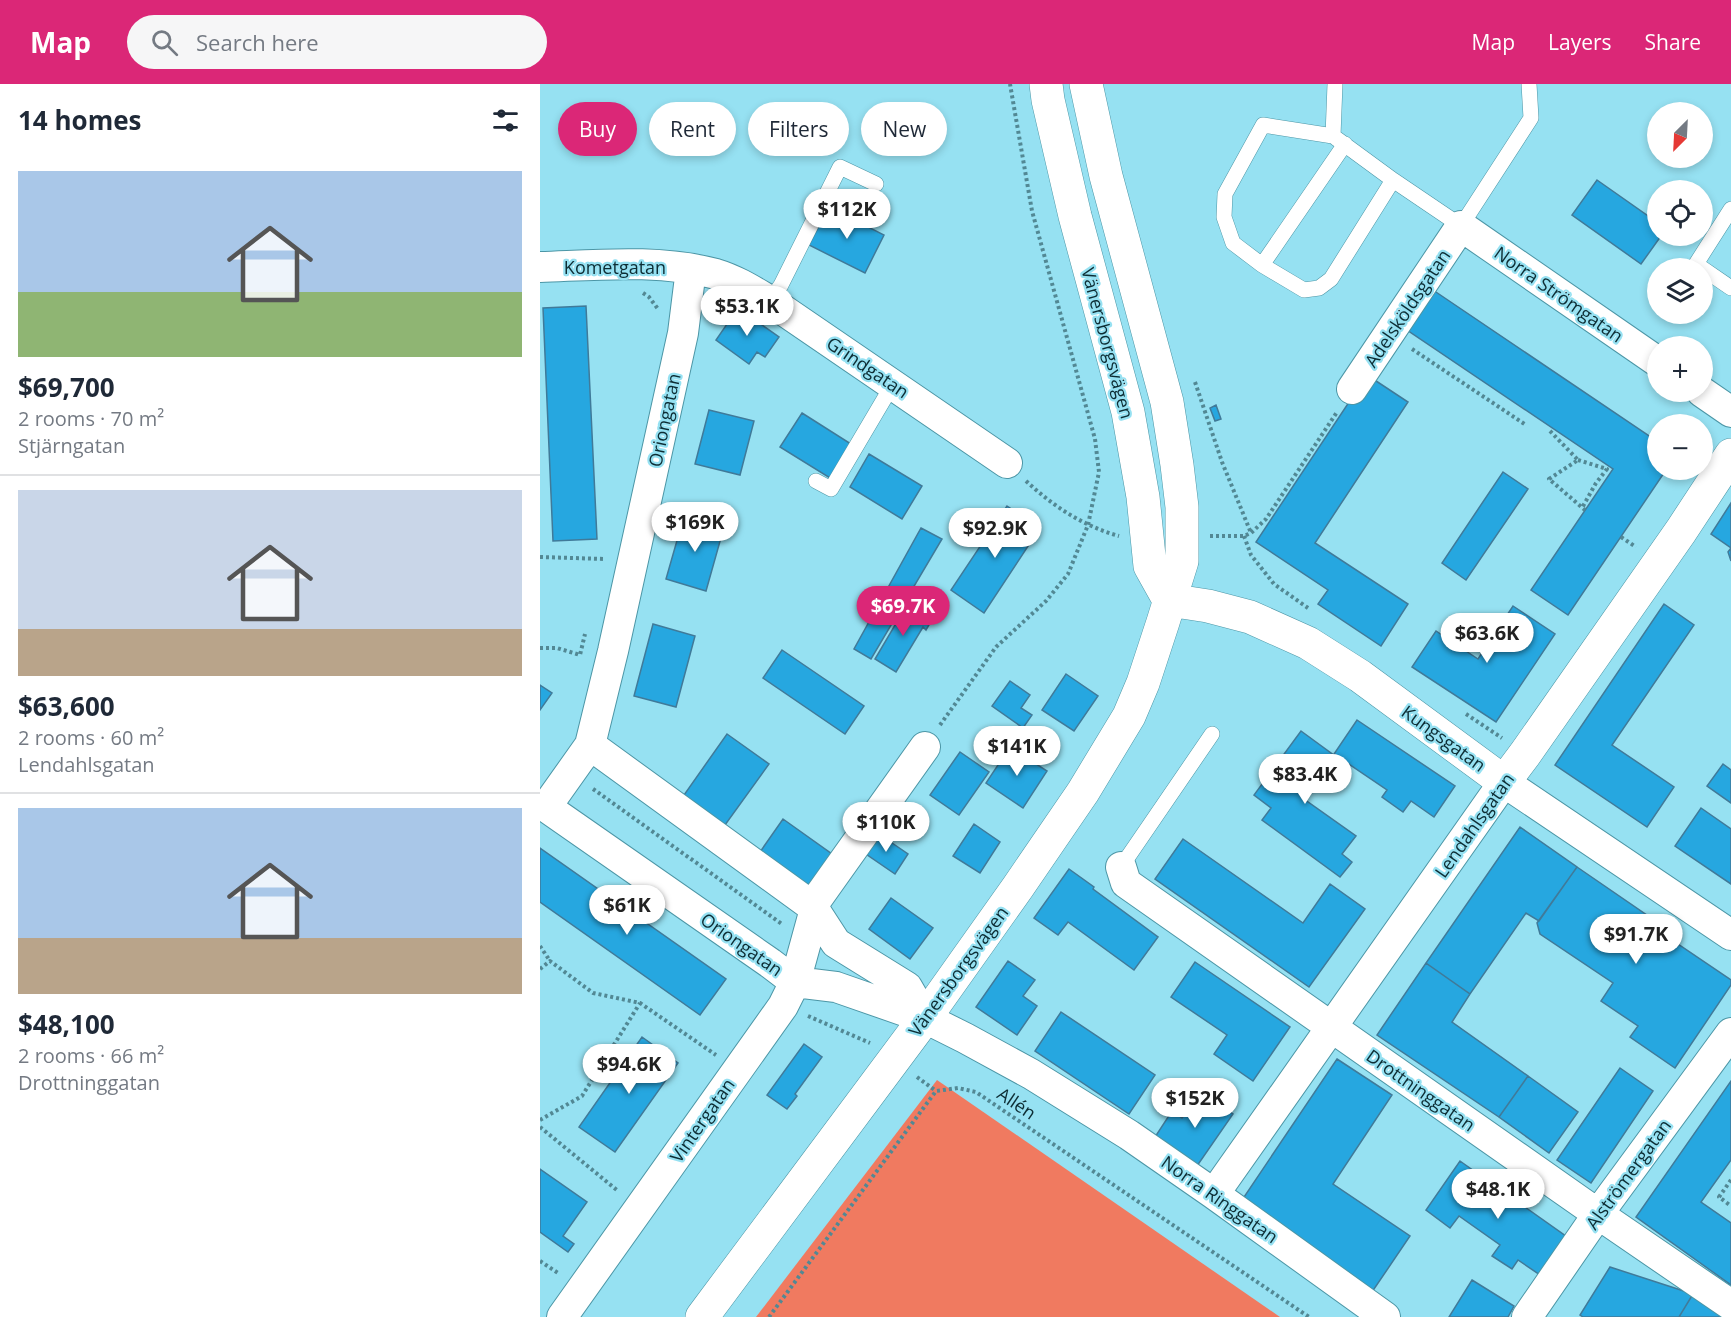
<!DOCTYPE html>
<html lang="en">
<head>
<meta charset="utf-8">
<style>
  :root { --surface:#fff; --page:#f6f6f7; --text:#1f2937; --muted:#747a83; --line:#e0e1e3; --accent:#db2777 }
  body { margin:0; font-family:"Open Sans",sans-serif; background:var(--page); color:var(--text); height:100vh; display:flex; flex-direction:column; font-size:22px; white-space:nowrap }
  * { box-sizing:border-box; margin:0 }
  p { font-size:20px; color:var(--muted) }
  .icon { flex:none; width:33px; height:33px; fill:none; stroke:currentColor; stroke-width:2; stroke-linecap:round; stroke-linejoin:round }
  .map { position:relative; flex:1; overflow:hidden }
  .panel { display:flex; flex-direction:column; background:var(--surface); width:540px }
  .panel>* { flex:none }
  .guide { position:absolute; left:18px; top:18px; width:570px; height:54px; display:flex; gap:12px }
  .needle { width:39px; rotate:204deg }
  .buttons { position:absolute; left:1107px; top:18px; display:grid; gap:12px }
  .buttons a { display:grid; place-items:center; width:66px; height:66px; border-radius:50%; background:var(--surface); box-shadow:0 3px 9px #0003; font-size:30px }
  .price { position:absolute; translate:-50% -51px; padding:0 14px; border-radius:21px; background:#fff; color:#222; font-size:20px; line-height:39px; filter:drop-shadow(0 2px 3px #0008) }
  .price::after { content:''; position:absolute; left:50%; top:36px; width:18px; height:14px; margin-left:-9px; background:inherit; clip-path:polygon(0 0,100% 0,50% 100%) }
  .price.selected { background:var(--accent); color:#fff }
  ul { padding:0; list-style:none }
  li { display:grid; align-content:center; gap:12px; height:318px; padding:0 18px }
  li+li { border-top:2px solid var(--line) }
  li span { display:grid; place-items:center; height:186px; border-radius:0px; color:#555 }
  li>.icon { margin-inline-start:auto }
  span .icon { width:108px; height:108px; fill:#fffc; stroke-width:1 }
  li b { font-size:26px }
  h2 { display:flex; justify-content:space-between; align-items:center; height:72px; padding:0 18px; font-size:26px }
  .pill { padding:0 21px; border-radius:27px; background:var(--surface); box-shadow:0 3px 9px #0003; font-size:21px; line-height:54px }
  .pill.selected { background:var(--accent); color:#fff }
  header { display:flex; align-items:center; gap:36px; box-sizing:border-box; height:84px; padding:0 30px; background:var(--accent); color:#fff }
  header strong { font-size:28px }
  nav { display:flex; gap:33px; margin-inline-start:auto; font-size:21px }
  .search { width:420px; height:54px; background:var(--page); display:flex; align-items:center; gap:15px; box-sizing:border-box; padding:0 21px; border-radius:33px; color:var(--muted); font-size:22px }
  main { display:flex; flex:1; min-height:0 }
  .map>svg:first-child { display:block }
  .green { fill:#f07a60 }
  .building { fill:#26a7e0; stroke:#407a99; stroke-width:1.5 }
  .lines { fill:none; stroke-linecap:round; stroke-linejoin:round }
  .lane-casing { stroke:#4c96a6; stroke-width:16 }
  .street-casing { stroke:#4c96a6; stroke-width:32 }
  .secondary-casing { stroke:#4c96a6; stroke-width:34 }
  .path { stroke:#528894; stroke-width:4; stroke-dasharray:3 3; stroke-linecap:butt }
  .lane { stroke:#fff; stroke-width:15 }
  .street { stroke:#fff; stroke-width:30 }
  .secondary { stroke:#fff; stroke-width:33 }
  .labels { text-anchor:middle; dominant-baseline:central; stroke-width:4.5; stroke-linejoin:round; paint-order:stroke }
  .street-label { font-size:18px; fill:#0d2d34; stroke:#96e1f2 }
</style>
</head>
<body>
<header>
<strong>Map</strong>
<div class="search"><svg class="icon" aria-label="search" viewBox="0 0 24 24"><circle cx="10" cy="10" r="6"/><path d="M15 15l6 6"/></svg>Search here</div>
<nav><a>Map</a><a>Layers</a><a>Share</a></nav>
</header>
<main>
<section class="panel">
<h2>14 homes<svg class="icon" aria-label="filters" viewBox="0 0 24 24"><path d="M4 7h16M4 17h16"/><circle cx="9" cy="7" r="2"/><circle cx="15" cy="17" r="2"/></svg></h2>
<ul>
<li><span style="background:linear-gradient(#a9c7e8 65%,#8fb573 0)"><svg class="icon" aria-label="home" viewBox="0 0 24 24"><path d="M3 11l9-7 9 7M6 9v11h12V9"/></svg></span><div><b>$69,700</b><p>2 rooms · 70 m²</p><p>Stjärngatan</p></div></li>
<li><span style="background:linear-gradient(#c9d6e8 75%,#b9a48a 0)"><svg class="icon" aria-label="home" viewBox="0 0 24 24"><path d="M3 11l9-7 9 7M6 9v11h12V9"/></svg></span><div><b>$63,600</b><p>2 rooms · 60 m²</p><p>Lendahlsgatan</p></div></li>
<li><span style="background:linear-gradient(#a9c7e8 70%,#b9a48a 0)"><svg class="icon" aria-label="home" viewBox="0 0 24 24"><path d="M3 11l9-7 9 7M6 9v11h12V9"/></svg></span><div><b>$48,100</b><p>2 rooms · 66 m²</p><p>Drottninggatan</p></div></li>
</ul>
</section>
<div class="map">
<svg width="1191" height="1233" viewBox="0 0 1191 1233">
  <rect width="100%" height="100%" fill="#96e1f2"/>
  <path class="green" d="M397 996 740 1233H216Z"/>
  <path class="building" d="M1057 96 1118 139V152H1121L1101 180 1032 131Z
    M289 123 344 151 325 189 269 161Z
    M890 204 1118 358V386H1126L1028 531 991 506 1073 385 864 244Z
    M46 222 57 455 13 457 3 224Z
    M198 224 239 253 225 273 217 268 209 280 176 256Z
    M827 291 868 318 775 459 868 520 841 562 778 520 788 506 716 458Z
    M676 321 681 335 675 337 670 324Z
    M169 326 214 337 200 391 155 380Z
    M262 329 311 360 290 394 240 363Z
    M329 370 382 402 362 435 310 403Z
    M963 388 988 405 926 496 902 479Z
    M1191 419V477L1188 468 1191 464 1171 450Z
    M467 422 500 444 444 529 411 506Z
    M144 432 184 443 166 507 126 495Z
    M381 444 402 455 331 575 314 565Z
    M368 519 393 534 386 546 383 543 356 588 335 575Z
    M1124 520 1154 541 1072 661 1134 703 1107 743 1015 681Z
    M973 522 1015 550 956 638 872 583 896 547 938 575Z
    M113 540 155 552 136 623 94 612Z
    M242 566 324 622 305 650 223 594Z
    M526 590 558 612 534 647 502 626Z
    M470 597 490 611 481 624 492 631 483 644 452 622Z
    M0 601 12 609 0 626Z
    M817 636 915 702 894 733 871 717 863 728 842 713 847 706 794 670Z
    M761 647 795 672 764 715 816 752 802 770 812 778 800 793 722 736 731 724 714 711Z
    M187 650 229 680 185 741 144 711Z
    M470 663 507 687 483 724 446 699Z
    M420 668 449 688 419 731 390 711Z
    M1183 680 1191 686V719L1167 702Z
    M1161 724 1191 745V800L1135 762Z
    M243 735 292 770 269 803 220 768Z
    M434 740 460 758 440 789 413 772Z
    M980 743 1037 783 999 837 986 829 930 910 886 879Z
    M336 748 368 770 355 790 323 768Z
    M643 755 763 839 790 800 825 825 769 903 615 795Z
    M0 764 186 895 160 931 0 818Z
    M1037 783 1114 836 1110 841 1191 896V901L1135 984 1090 953 1098 942 1061 917 1073 899 1000 850 997 839Z
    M529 785 554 803 553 805 618 853 594 886 528 838 518 851 494 834Z
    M351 814 393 844 370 875 329 845Z
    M468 877 495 896 483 912 497 922 477 951 436 923Z
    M655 878 750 943 713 997 674 970 687 951 631 913Z
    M886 879 930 910 912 938 988 992 959 1033 837 951Z
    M521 928 615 991 589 1030 495 967Z
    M102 953 138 979 75 1068 39 1043Z
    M264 960 282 973 255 1010 257 1012 247 1025 227 1011Z
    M797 975 852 1011 793 1100 870 1152 832 1208 700 1119Z
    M1080 984 1113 1007 1051 1099 1017 1076Z
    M988 992 1038 1028 1009 1069 959 1033Z
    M1191 997V1076L1161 1118 1191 1139V1201L1096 1133Z
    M661 1008 693 1030 657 1082 615 1053 632 1027 642 1034Z
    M920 1077 1030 1155 1003 1193 978 1176 972 1185 952 1172 960 1161 919 1132 910 1144 886 1126Z
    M0 1085 47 1118 23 1152 34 1160 28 1168 0 1148Z
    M1070 1183 1153 1210 1139 1233H1043L1040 1231Z
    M932 1196 974 1222 968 1233H909Z
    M1153 1210 1186 1233H1139Z"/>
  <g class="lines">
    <g class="lane-casing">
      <path id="lane" d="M793 52 795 0
        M853 96 791 195 779 204 764 206 722 181 693 159 684 133 685 110 723 41 793 52 853 96 921 142 991 34 989 0
        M1191 125 1156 180 1191 204
        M722 181 805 60
        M230 217 241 201 300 83 336 100
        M276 397 291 405 353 300
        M581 783 672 650"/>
    </g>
    <g class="street-casing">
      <path id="street" d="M0 183C58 181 119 175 176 190 196 196 213 207 230 217L467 379
        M151 185 143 249 73 567 50 661 6 723 230 879 255 898 296 903 385 934 425 954 491 990 589 1051 674 1110 845 1233
        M812 305 921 142 1118 278
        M1162 308 1191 328
        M50 661 272 822 296 859 367 903 385 934
        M581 783 586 799 1058 1130 1191 1221
        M272 822 385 663
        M674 1110 964 698 1191 851
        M22 1233 243 922 255 898 275 825
        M987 1233 1058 1130 1191 949"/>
    </g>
    <g class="secondary-casing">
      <path id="secondary" d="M506 0 508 16 535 132 588 328 603 413 610 482 629 516
        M629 516 668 522 710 533 768 559 820 592 964 698 985 670 1141 447 1191 371
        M162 1233 385 934 478 803 543 708 589 632 603 599 623 538 642 477V423L637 381 627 318 566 92 546 0"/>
    </g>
    <path class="path" d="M103 209 109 213 118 225
      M872 265 986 341
      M655 298 682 378 711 449
      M1010 347 1038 376 1009 395 1045 426
      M1038 376 1067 385 1056 399 1042 424
      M486 397C513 422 543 442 579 452
      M670 452H704L711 449 726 435 797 328
      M704 452 711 471 734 500 768 524
      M1081 453 1096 463
      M0 473 65 475
      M0 564H17L40 571 45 550
      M926 630 962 654
      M400 641 456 563 506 517 528 490 548 441 559 388 555 355 492 127 470 0
      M53 705 242 840
      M0 862 10 877
      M0 885 10 877 53 909 100 919 176 971
      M268 932 330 959
      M377 993 396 1007
      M0 1036 42 1012 100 919
      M0 1043 78 1107
      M1191 1096 1179 1113 1191 1122
      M0 1177 18 1189
      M229 1233 396 1007 418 1004 436 1008 769 1233"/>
    <use href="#lane" class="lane"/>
    <use href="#street" class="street"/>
    <use href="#secondary" class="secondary"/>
  </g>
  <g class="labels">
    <g class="street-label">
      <text x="75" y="183">Kometgatan</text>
      <text transform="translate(1019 210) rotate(35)">Norra Strömgatan</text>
      <text transform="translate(867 224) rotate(-56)">Adelsköldsgatan</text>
      <text transform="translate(568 259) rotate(75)">Vänersborgsvägen</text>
      <text transform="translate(328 283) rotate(34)">Grindgatan</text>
      <text transform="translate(124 336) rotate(-78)">Oriongatan</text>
      <text transform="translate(904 654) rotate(36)">Kungsgatan</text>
      <text transform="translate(934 741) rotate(-55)">Lendahlsgatan</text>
      <text transform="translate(202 860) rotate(35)">Oriongatan</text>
      <text transform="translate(418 887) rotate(-54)">Vänersborgsvägen</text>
      <text transform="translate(881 1006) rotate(35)">Drottninggatan</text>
      <text transform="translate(477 1019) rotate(34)">Allén</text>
      <text transform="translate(162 1036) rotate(-55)">Vintergatan</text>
      <text transform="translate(1088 1090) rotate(-54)">Alströmergatan</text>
      <text transform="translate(680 1115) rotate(35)">Norra Ringgatan</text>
    </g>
  </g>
</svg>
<div class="buttons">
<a><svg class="needle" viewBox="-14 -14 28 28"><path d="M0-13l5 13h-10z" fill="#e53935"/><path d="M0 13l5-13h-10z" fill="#747a83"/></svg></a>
<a><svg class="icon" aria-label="locate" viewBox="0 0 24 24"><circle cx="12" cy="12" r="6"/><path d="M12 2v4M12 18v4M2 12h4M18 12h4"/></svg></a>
<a><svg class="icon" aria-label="layers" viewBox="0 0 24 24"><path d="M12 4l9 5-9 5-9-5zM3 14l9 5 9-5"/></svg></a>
<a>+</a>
<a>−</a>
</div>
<b class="price" style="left:307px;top:156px">$112K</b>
<b class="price" style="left:207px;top:253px">$53.1K</b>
<b class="price" style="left:155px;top:469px">$169K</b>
<b class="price" style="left:455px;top:475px">$92.9K</b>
<b class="price selected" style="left:363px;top:553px">$69.7K</b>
<b class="price" style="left:947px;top:580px">$63.6K</b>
<b class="price" style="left:477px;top:693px">$141K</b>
<b class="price" style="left:765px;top:721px">$83.4K</b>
<b class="price" style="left:346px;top:769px">$110K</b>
<b class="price" style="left:87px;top:852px">$61K</b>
<b class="price" style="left:1096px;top:881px">$91.7K</b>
<b class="price" style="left:89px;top:1011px">$94.6K</b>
<b class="price" style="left:655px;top:1045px">$152K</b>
<b class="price" style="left:958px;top:1136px">$48.1K</b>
<div class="guide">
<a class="pill selected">Buy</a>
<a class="pill">Rent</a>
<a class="pill">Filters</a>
<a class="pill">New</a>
</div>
</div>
</main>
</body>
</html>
